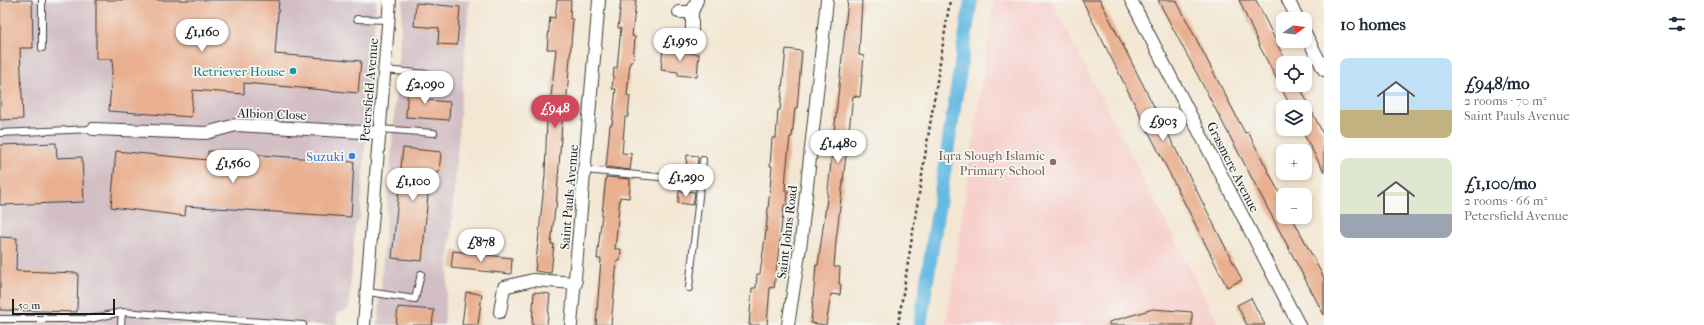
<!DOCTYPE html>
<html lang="en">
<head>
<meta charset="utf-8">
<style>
  :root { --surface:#fff; --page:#f2f2f3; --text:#1f2937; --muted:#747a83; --accent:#d1495b }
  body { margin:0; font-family:"IM FELL French Canon",serif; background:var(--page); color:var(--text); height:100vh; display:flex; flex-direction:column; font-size:15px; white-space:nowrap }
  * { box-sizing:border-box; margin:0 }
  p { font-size:13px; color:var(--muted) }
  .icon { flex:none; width:22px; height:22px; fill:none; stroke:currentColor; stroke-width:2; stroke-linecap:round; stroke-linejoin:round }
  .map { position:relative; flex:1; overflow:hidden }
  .drawer { display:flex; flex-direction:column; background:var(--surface); width:380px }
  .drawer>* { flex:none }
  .needle { width:26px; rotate:75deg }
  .tools { position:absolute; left:1276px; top:12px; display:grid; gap:8px }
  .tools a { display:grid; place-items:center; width:36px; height:36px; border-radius:8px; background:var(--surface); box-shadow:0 2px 6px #0003; font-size:20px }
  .scale { position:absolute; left:12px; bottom:10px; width:103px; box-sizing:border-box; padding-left:4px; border:2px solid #1c1c1c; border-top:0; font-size:11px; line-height:14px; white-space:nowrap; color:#1c1c1c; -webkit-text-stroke:3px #f6f6f2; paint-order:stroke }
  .price { position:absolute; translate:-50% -34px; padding:0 9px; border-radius:14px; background:#fff; color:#222; font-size:13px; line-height:26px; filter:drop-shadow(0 1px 2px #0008) }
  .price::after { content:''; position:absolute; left:50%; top:24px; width:12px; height:9px; margin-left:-6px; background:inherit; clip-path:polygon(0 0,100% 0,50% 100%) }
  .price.on { background:var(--accent); color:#fff }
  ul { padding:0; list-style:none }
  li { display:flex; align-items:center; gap:12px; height:100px; padding:0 16px }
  li span { display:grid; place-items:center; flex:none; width:112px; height:80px; border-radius:8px; color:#555 }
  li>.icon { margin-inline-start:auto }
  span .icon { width:48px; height:48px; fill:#fffc; stroke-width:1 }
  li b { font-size:17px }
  h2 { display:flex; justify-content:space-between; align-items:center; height:48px; padding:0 16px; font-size:17px }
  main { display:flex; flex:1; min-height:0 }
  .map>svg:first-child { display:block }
  .built { fill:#f7d0cc }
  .industrial { fill:#d2bec3 }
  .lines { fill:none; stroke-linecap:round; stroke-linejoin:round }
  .canal { stroke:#66bae2; stroke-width:14 }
  .building { fill:#e9af8f }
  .lane-casing { stroke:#3c3a37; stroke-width:8 }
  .street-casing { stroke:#3c3a37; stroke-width:14 }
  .path { stroke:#3c3a37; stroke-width:2.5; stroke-dasharray:3 3; stroke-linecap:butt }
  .lane { stroke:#fff; stroke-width:6 }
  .street { stroke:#fff; stroke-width:12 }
  .culture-dot { fill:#0f9aa8; stroke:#f6f6f2; stroke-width:1.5 }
  .shop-dot { fill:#3f7fe0; stroke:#f6f6f2; stroke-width:1.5 }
  .education-dot { fill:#8d6e63; stroke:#f6f6f2; stroke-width:1.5 }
  .labels { text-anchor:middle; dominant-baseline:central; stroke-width:3.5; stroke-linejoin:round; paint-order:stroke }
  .culture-label { font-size:13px; fill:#0d838f; stroke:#f6f6f2; text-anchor:end }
  .street-label { font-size:13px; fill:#1c1c1c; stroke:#f6f6f2 }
  .education-label { font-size:13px; fill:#785e54; stroke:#f6f6f2; text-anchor:end }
  .shop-label { font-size:13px; fill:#366cbe; stroke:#f6f6f2; text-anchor:end }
</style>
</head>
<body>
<main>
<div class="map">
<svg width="1324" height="325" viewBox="0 0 1324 325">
  <rect width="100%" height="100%" fill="#f6f6f2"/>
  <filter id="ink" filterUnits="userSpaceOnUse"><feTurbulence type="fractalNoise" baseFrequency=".025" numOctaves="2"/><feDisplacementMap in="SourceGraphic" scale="8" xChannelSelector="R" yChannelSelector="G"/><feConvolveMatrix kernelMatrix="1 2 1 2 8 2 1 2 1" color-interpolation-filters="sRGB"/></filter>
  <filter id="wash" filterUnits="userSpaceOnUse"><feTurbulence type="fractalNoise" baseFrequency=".012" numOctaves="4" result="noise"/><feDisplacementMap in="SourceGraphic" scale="16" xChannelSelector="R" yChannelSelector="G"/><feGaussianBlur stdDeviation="0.9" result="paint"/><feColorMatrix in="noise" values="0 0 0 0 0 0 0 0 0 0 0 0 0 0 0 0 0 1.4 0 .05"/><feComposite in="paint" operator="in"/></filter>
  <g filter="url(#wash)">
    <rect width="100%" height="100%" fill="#f3e7d3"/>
    <path class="built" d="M994 0H1051L1219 325H946Z"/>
    <path class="industrial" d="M0 0H376L360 218 355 226 349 308 344 312 337 313V325H0Z
      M403 0H469L444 325H378Z"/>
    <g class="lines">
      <path class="canal" d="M920 325 971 0"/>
    </g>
    <g id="blocks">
      <path class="building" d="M0 0H32L33 48H20L23 119 0 120Z
        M96 0H279L275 54 361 61 358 93 244 83V94L193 90 191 117 109 111 113 59H96Z
        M557 0H571L570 19H573L566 109H563L556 209H555L551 244H554L551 273 535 271 545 176 547 117H549L556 49H547L550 17 555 18Z
        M621 0H636L632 36 635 37 633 62H630L627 96H630L628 117H625L622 153 632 154 630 170 606 167 610 125H612L616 89H612L614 68H617L621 28H618Z
        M848 0H862L859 55 864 56 860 97 853 96 836 241 834 267H840L839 284 841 285 840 295 831 294 826 325 811 323 816 265H818L828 191Z
        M1082 0H1100L1242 280 1227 287Z
        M1158 0H1176L1245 133 1248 132 1283 200V217H1292L1324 278V315Z
        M1239 0H1256L1285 60 1283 61V85H1299L1324 136V172L1301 129H1305V107H1291L1260 47Z
        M416 3 460 7 457 45 438 44 439 28 414 26Z
        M663 47 681 49 680 52 699 54 697 77 678 75V72L661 70Z
        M786 49 802 51 797 108H795L792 137H790L786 173 785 191H788L787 205H784L774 288 770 287 767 325H749L752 288H756L757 274H760L766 231 772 166H770L772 138H776L778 110H780Z
        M408 84 427 85 426 100 450 102 449 120 406 117Z
        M56 143 57 158 82 157 84 202 0 205V145Z
        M403 148 441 152 439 173 430 172 422 261 392 258Z
        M116 151 208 160V151L354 162 351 217 186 206 185 216 111 207Z
        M687 155 698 156 697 171 686 170Z
        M606 177 630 179V186L629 198 620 197 615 249H621L620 261H617L611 325H596L601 259H597Z
        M679 191 695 192 693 205 678 203Z
        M0 237 17 238 16 271 78 273 77 312 0 310Z
        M453 251 512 258 511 274 451 268Z
        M466 292 482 294 478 325H462Z
        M534 292 550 294 547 325H532Z
        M1251 298 1265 325H1247L1237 305Z
        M398 307 434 310 432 325H396Z
        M1153 309 1192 312V325H1109V322Z"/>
    </g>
  </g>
  <g filter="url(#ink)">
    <use href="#blocks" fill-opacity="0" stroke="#3c3a37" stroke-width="1"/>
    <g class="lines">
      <g class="lane-casing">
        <path id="lane" d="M42 0V48
          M357 19 389 20
          M384 70 429 74 446 84
          M380 129 434 133
          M0 133 93 129
          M585 170 700 181
          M689 288 703 160
          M368 292 415 299 421 274
          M0 319H90L122 312 303 325
          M121 325 122 312"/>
      </g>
      <g class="street-casing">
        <path id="street" d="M1131 0 1299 325
          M1288 0 1298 19
          M679 12H692
          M692 31V12L697 0
          M1305 33 1324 70
          M93 129 206 133 236 125 380 133
          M500 312 504 287 533 280 576 283
          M364 325 390 0
          M571 325 599 0
          M788 325 801 241 827 0"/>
      </g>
      <path class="path" d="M898 325 950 0"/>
      <use href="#lane" class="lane"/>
      <use href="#street" class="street"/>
    </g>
  </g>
  <circle class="culture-dot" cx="293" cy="71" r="4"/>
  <circle class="shop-dot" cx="352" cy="156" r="4"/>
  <circle class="education-dot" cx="1053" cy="162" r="4"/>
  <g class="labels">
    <g class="culture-label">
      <text x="285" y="71">Retriever House</text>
    </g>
    <g class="street-label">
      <text transform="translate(369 90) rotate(-85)">Petersfield Avenue</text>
      <text transform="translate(272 114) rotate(2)">Albion Close</text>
      <text transform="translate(1233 167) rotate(63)">Grasmere Avenue</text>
      <text transform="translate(569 197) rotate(-85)">Saint Pauls Avenue</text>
      <text transform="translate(787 232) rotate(-83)">Saint Johns Road</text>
    </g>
    <g class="education-label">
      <text x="1045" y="155">Iqra Slough Islamic<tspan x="1045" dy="15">Primary School</tspan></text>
    </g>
    <g class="shop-label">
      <text x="344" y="156">Suzuki</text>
    </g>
  </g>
</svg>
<div class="tools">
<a><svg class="needle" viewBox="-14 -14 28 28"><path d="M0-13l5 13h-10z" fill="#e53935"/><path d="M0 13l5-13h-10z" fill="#747a83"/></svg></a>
<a><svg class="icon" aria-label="locate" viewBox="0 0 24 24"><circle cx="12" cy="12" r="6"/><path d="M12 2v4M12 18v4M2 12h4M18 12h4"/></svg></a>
<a><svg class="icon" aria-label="layers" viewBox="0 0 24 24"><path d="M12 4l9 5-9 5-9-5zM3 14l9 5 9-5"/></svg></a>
<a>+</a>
<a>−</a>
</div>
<div class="scale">50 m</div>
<b class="price" style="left:202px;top:53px">£1,160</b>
<b class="price" style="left:680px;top:62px">£1,950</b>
<b class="price" style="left:425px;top:105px">£2,090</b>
<b class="price on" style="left:555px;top:129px">£948</b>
<b class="price" style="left:1163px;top:142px">£903</b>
<b class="price" style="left:838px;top:164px">£1,480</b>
<b class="price" style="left:233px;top:184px">£1,560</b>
<b class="price" style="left:686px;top:198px">£1,290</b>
<b class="price" style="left:413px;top:202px">£1,100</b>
<b class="price" style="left:481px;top:263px">£878</b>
</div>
<section class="drawer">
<h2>10 homes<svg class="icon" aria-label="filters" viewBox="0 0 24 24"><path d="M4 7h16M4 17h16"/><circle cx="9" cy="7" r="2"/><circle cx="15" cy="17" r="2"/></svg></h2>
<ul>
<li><span style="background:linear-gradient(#bfe0f5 65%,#c2b280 0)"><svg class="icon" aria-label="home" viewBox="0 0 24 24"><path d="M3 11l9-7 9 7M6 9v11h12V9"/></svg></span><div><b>£948/mo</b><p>2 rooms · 70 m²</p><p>Saint Pauls Avenue</p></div></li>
<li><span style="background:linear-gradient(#dfe7d0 70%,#9aa5b1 0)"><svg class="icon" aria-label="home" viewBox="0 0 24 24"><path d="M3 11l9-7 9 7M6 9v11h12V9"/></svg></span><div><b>£1,100/mo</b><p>2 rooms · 66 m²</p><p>Petersfield Avenue</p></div></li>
</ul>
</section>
</main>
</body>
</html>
